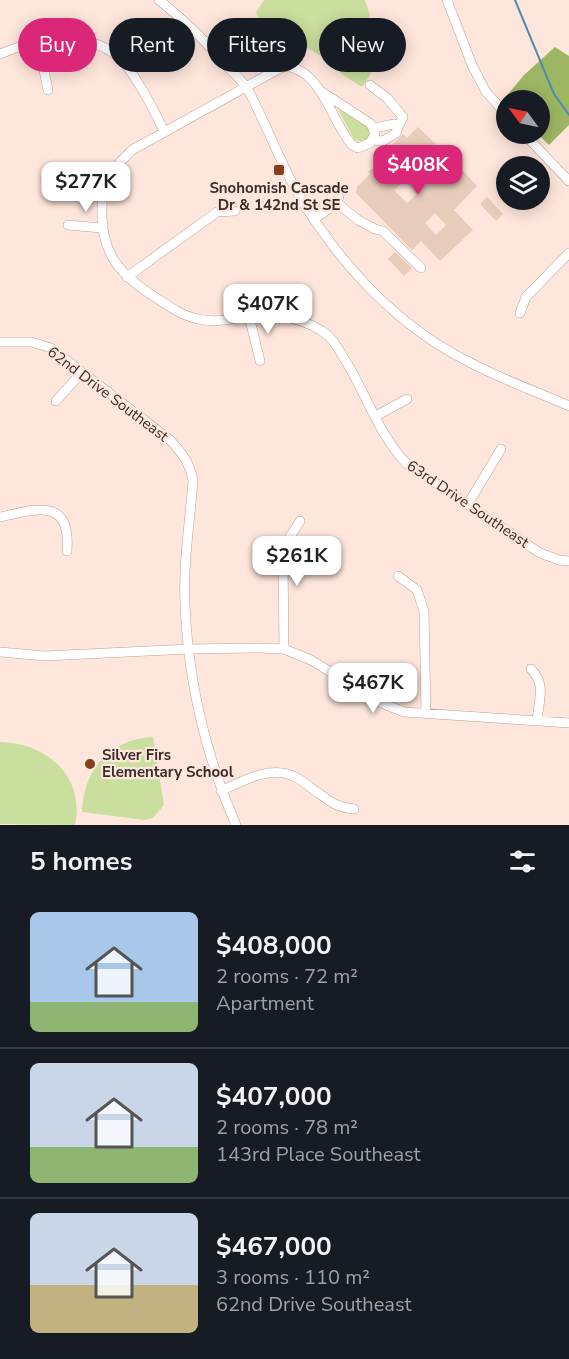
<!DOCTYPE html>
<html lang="en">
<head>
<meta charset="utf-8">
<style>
  :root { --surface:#171b24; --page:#20242c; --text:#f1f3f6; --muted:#9ea1a6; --line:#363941; --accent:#db2777 }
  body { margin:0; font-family:"Nunito Sans",sans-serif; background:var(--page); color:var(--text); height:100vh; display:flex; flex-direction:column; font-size:22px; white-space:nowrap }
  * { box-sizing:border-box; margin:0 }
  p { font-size:20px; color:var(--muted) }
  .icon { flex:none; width:33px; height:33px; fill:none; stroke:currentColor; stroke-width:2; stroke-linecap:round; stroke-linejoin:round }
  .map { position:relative; height:825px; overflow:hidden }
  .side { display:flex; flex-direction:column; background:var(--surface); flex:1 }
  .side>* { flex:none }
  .guide { position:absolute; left:18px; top:18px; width:534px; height:54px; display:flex; gap:12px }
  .needle { width:39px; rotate:303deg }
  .buttons { position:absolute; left:496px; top:90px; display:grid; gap:12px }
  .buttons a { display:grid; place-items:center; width:54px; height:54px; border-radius:50%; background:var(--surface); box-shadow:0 3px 15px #0003; font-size:30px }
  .price { position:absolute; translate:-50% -51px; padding:0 14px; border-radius:12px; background:#fff; color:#222; font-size:20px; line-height:39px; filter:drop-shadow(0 2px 3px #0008) }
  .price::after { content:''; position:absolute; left:50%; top:36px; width:18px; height:14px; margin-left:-9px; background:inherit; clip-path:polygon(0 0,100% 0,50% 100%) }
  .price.selected { background:var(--accent); color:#fff }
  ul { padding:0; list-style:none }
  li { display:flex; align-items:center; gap:18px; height:150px; padding:0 30px }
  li+li { border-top:2px solid var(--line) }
  li span { display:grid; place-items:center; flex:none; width:168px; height:120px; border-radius:9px; color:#555 }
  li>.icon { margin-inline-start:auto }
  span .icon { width:72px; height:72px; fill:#fffc; stroke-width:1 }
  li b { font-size:26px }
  h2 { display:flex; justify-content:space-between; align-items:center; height:72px; padding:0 30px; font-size:26px }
  .chip { padding:0 21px; border-radius:27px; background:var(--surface); box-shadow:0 3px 15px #0003; font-size:21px; line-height:54px }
  .chip.selected { background:var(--accent); color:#fff }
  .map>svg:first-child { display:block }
  .green { fill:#c9df9d }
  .forest { fill:#9db663 }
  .water { fill:#59b5e6; stroke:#4f8cad; stroke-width:1.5 }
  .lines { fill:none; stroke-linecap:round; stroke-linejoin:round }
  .stream { stroke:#4f8cad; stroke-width:2 }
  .building { fill:#e7ccbb; fill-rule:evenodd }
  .minor-casing { stroke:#bc9f93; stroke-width:10 }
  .minor { stroke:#fff; stroke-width:9 }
  .poi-dot { fill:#863f1b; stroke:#ffe6dc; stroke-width:2 }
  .labels { text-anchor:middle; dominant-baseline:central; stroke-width:4.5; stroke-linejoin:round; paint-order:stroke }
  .poi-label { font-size:15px; font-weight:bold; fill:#392d29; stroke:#ffe6dc }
  .street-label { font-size:15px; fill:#392d29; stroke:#ffe6dc }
</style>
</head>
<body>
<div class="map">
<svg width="569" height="825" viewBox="0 0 569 825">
  <rect width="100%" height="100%" fill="#ffe6dc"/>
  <path class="green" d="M264 0H365L370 15 343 60 337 65 261 22 256 12Z
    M372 18 395 33 363 86H360L339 72Z
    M338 109 368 127 370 134 367 140 361 142 354 139Z
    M153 737 164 805 153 818 145 820 82 812C83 770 110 739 153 737Z
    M0 742C47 743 85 776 75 825L0 824Z"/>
  <path class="forest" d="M555 47 569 56V125L549 145 538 134H540V100H507V102L504 99 524 75Z"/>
  <path class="water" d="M238 32C250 34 259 47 265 57L264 61C263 61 255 64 254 64 244 63 235 43 236 35Z"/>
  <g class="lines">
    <path class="stream" d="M515 0 554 94 569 115"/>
  </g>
  <path class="building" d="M418 127 442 150 428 163 447 183 461 169 477 186 454 210 473 230 440 261 421 241 412 250 356 193 357 187 370 174 368 172 390 153V147L403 134 407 138ZM404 181 417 194 407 203 394 190ZM435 213 446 225 436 235 425 223Z
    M487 197 503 214 496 221 480 204Z
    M395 252 412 268 404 276 388 259Z"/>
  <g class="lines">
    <g class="minor-casing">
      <path id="minor" d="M159 0C184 20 206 41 227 66 234 73 243 81 248 90 268 127 282 168 304 204 346 271 401 329 473 364 504 380 537 392 569 406
        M447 0 472 65 486 92 507 115
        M38 42 48 90
        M0 54C39 38 93 27 125 64 141 84 153 108 164 131
        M370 85 387 98 403 117 398 127
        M319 90 371 124 375 134 370 143 358 148 352 145C331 121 321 68 284 66L132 150C124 158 114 167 109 177 104 186 102 199 102 208 100 254 121 276 158 299 170 307 183 316 198 319 215 323 230 319 247 316 272 313 300 317 322 331 334 338 339 351 347 363 366 395 381 438 407 464L540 553 559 560 569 561
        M524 134 569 181
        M373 140 383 141 396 133 398 127 394 124 374 128
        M336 202 358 220 375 229 383 231 421 268
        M314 219 333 206 339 197
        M68 225 101 228
        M127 277 217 212 235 211
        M520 313 526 297 569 253
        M249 316 260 361
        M0 342H32L51 348 170 440C182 453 190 463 193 481 190 521 183 563 185 604 188 679 206 756 236 825
        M56 401 82 372
        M376 416 407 399
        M468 504 501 449
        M0 517C37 509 71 497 67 551
        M398 576 417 590 424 611 426 714
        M284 649 283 556 288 540 300 521
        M0 652 45 656 189 649 258 648 284 649 311 660 379 702 404 712 569 723
        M531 669C546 683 539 701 537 720
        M221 791C244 780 273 764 297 778 304 782 310 787 317 792 331 802 336 807 354 809"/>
    </g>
    <use href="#minor" class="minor"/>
  </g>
  <g class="poi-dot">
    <rect x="273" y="164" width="12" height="12" rx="3"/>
    <circle cx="90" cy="764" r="6"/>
  </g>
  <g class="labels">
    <g class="poi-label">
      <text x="279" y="188">Snohomish Cascade<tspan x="279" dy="17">Dr &amp; 142nd St SE</tspan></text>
      <text x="102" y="755" text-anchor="start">Silver Firs<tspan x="102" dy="17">Elementary School</tspan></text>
    </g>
    <g class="street-label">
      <text transform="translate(108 394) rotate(37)">62nd Drive Southeast</text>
      <text transform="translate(468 504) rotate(34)">63rd Drive Southeast</text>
    </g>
  </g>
</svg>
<div class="buttons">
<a><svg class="needle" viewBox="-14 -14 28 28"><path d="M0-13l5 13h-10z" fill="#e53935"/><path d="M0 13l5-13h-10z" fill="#9ea1a6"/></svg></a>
<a><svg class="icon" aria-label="layers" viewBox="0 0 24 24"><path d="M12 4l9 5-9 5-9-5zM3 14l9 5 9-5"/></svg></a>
</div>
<b class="price selected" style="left:418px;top:196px">$408K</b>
<b class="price" style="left:86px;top:213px">$277K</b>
<b class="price" style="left:268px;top:335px">$407K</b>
<b class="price" style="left:297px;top:587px">$261K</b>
<b class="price" style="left:373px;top:714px">$467K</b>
<div class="guide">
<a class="chip selected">Buy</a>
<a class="chip">Rent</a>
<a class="chip">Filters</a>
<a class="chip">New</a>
</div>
</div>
<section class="side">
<h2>5 homes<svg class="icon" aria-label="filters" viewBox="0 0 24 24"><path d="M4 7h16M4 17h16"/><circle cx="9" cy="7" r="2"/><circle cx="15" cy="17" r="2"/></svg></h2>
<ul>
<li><span style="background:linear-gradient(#a9c7e8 75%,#8fb573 0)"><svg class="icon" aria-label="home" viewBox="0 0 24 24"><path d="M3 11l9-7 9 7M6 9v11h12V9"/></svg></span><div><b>$408,000</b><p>2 rooms · 72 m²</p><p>Apartment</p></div></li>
<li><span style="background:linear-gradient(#c9d6e8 70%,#8fb573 0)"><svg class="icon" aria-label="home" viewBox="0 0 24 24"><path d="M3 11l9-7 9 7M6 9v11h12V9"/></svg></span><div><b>$407,000</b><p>2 rooms · 78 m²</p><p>143rd Place Southeast</p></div></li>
<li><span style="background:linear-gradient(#c9d6e8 60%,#c2b280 0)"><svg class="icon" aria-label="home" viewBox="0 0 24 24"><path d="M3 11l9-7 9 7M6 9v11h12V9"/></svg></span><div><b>$467,000</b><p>3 rooms · 110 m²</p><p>62nd Drive Southeast</p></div></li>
</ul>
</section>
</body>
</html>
